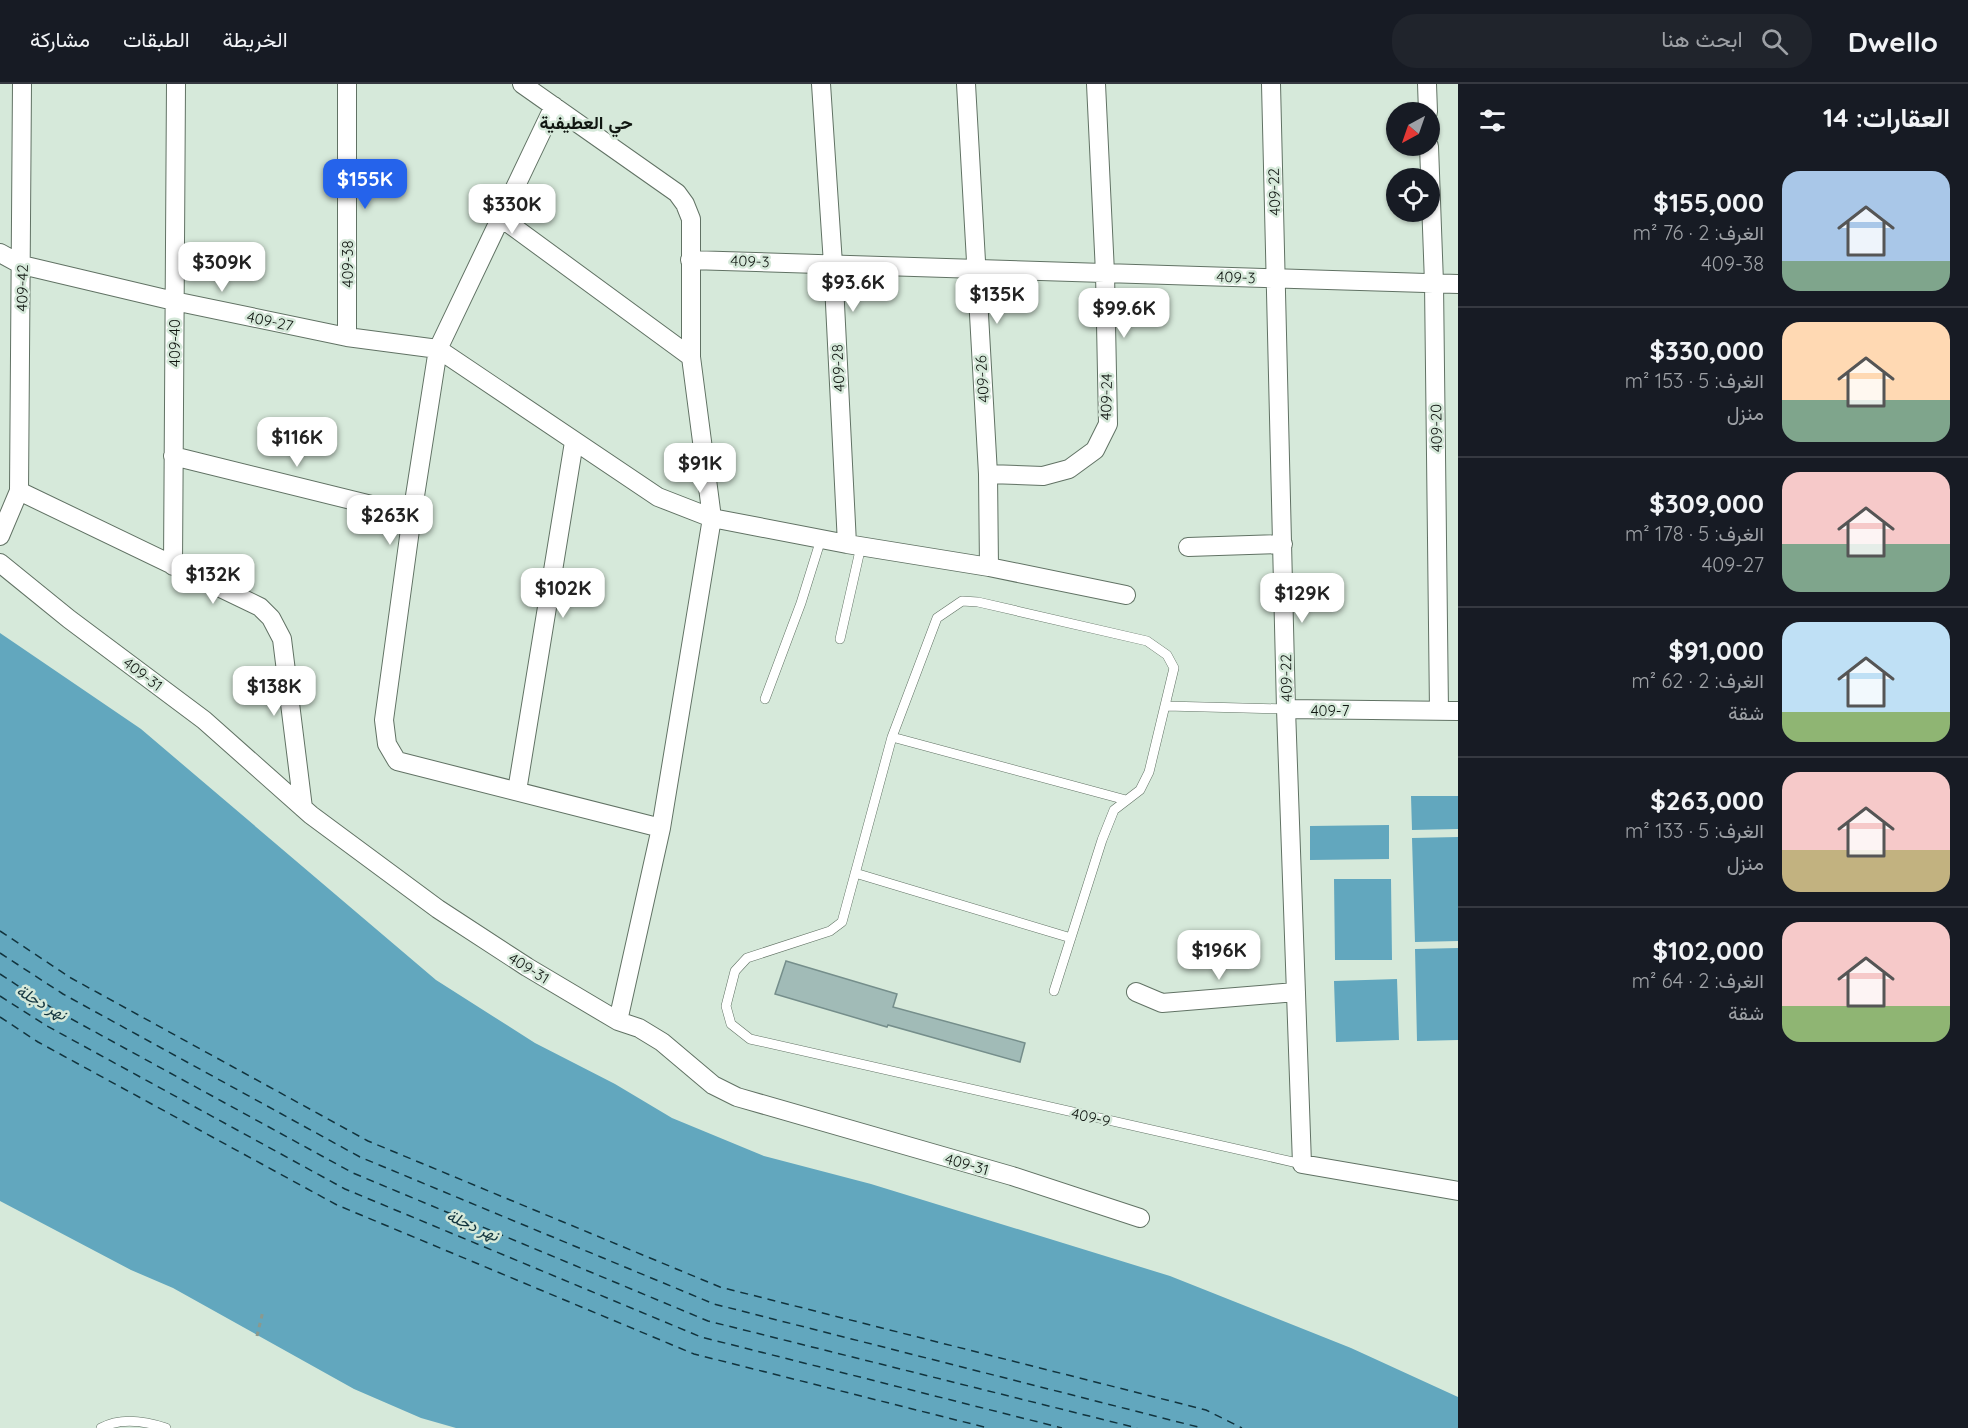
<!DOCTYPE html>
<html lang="ar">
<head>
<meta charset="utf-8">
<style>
  :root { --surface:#171b24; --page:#20242c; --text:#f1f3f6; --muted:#9ea1a6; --line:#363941; --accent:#2563eb }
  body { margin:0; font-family:Quicksand,Vazirmatn,sans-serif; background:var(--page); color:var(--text); direction:rtl; height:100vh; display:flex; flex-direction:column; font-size:22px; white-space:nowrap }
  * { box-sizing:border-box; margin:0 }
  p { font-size:20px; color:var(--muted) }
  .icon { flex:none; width:33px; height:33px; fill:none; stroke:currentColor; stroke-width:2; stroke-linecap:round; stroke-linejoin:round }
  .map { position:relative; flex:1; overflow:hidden; direction:ltr }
  .panel { display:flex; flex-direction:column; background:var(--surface); width:510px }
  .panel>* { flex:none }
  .needle { width:39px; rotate:220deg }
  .tools { position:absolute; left:1386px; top:18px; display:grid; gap:12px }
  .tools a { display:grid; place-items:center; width:54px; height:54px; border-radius:50%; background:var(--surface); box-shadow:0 2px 4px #0004; font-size:30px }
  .price { position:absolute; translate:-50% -51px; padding:0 14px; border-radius:12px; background:#fff; color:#222; font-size:20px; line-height:39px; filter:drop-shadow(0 2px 3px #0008) }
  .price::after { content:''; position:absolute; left:50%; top:36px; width:18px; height:14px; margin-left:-9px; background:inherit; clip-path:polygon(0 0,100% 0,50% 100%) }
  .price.active { background:var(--accent); color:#fff }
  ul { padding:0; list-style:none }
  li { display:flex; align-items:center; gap:18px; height:150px; padding:0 18px }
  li+li { border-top:2px solid var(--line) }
  li span { display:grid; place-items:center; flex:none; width:168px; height:120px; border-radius:18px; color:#555 }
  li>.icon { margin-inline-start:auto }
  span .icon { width:72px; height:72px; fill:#fffc; stroke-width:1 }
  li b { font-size:26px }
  h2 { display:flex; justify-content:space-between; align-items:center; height:72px; padding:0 18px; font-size:26px }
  header { display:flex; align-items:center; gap:36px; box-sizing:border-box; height:84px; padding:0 30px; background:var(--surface); border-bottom:2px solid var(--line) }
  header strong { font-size:28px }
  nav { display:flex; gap:33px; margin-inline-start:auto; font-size:21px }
  .search { width:420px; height:54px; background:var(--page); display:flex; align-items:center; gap:15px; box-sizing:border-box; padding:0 21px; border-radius:24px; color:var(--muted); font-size:22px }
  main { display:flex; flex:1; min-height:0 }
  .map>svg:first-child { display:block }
  .water { fill:#62a7be }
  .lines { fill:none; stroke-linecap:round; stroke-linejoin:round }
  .ferry { stroke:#12343e; stroke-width:1.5; stroke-dasharray:8 6; stroke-linecap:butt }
  .building { fill:#a1bbb7; stroke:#758e8b; stroke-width:1.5 }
  .lane-casing { stroke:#617264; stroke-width:10 }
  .street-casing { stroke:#617264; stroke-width:20 }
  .path { stroke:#8b998e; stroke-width:3; stroke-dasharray:4.5 4.5; stroke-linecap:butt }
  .lane { stroke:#fff; stroke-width:9 }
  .street { stroke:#fff; stroke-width:18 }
  .labels { text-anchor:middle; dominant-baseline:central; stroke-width:5; stroke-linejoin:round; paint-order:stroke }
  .street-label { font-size:15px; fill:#101611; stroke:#d6e9da }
  .water-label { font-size:16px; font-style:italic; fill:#12343e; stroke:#d6e9da }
  .quarter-label { font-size:18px; font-weight:bold; fill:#101611; stroke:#d6e9da }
</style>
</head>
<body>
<header>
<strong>Dwello</strong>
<div class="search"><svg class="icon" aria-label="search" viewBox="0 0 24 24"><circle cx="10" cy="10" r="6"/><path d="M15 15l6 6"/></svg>ابحث هنا</div>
<nav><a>الخريطة</a><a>الطبقات</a><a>مشاركة</a></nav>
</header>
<main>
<section class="panel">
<h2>العقارات: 14<svg class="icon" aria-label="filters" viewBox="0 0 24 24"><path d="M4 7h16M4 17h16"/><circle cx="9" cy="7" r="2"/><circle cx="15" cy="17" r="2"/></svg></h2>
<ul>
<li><span style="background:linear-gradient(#a9c7e8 75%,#7fa58c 0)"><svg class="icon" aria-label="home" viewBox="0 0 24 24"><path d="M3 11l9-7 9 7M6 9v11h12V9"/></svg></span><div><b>$155,000</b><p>الغرف: 2 · 76 m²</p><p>409-38</p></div></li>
<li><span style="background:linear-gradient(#ffd9b3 65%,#7fa58c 0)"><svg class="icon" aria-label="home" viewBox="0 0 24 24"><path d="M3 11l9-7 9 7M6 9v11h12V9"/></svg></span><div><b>$330,000</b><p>الغرف: 5 · 153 m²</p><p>منزل</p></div></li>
<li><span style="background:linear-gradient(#f6c9c9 60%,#7fa58c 0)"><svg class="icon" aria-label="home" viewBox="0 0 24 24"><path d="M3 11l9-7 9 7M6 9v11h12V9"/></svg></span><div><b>$309,000</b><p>الغرف: 5 · 178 m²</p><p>409-27</p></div></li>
<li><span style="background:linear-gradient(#bfe0f5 75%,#8fb573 0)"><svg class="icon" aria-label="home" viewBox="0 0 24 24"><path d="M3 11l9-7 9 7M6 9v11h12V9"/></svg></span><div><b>$91,000</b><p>الغرف: 2 · 62 m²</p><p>شقة</p></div></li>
<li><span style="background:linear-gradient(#f6c9c9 65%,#c2b280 0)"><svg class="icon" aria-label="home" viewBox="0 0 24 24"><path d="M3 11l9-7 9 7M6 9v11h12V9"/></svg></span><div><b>$263,000</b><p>الغرف: 5 · 133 m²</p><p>منزل</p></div></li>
<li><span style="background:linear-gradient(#f6c9c9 70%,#8fb573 0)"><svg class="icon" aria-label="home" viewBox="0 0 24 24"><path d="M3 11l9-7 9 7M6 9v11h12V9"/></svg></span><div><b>$102,000</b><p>الغرف: 2 · 64 m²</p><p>شقة</p></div></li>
</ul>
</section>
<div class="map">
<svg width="1458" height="1344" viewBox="0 0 1458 1344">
  <rect width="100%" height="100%" fill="#d6e9da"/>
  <path class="water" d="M0 549 141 645 436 896 535 959 615 1000 672 1034 764 1072 871 1100 1170 1192 1351 1264 1458 1313V1344H456L421 1334 354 1305 173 1204 131 1186 0 1117Z
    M1411 712H1458V745L1412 746Z
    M1389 741V775L1310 776V742Z
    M1458 753V857L1415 858 1412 754Z
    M1334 795H1391L1392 876H1335Z
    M1458 864V956L1417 957 1415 865Z
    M1397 895 1399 956 1336 958 1334 897Z"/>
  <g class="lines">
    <path class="ferry" d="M0 847 71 894 368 1057 720 1203 1206 1326 1242 1344
      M0 869 63 910 360 1073 714 1220 1202 1344
      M0 890 55 926 353 1089 708 1237 1137 1344
      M0 912 47 942 345 1105 701 1253 1062 1344
      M0 933 38 958 337 1121 694 1270 988 1344"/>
  </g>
  <path class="building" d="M786 877 897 910 893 923 1025 959 1020 978 888 941 887 943 775 910Z"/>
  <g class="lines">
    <g class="lane-casing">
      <path id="lane" d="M840 555 861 462
        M765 615 801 519 821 455
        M1166 622 1286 625
        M892 653 1126 716
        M855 789 1071 854
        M1054 907 1102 756 1114 726 1140 706 1149 688 1174 584 1167 571 1147 557 978 518 962 517 937 534 892 653 842 838 830 847 747 874 735 887 726 922 731 940 750 955 1302 1080
        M101 1344C121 1333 145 1337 166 1344"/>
    </g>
    <g class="street-casing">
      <path id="street" d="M347 0V253
        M522 0 677 109 685 120 691 135V273L712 434 661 744 618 937
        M821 0 833 180 847 460
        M966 0 988 390 989 483
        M1271 0 1286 625 1302 1080 1458 1107
        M1427 0 1428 28
        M554 22 438 265 412 431 384 636 387 660 397 677 661 744
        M1429 62 1434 199 1439 627
        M500 133 691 273
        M0 169 22 181 174 217 347 253 438 265 658 413 712 434 847 460 989 483 1126 511
        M690 176 1458 200
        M173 372 412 431
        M988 390 1043 392 1069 385 1095 366 1108 340 1105 189 1096 0
        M19 407 260 523 271 534 282 555 303 724
        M0 452 19 407 22 0
        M1188 463 1283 460
        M0 479 69 535 204 636 311 731 438 825 527 883 618 937 639 944 662 958 713 1001 737 1013 1012 1092 1140 1134
        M173 482 176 0
        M1286 625 1458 627
        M517 707 574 358
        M1136 908 1162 919 1296 908"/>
    </g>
    <path class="path" d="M257 1252 263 1227"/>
    <use href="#lane" class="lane"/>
    <use href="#street" class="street"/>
  </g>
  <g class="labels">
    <g class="street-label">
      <text transform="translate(1274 108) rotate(-92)">409-22</text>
      <text transform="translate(750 177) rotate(2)">409-3</text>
      <text transform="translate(347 180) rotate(-90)">409-38</text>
      <text transform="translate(1236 193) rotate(2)">409-3</text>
      <text transform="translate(22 204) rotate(-89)">409-42</text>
      <text transform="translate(270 237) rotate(12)">409-27</text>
      <text transform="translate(174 259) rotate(-90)">409-40</text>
      <text transform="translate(838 284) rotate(-93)">409-28</text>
      <text transform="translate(982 295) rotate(-94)">409-26</text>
      <text transform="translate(1106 313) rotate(-89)">409-24</text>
      <text transform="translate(1436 344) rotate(-91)">409-20</text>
      <text transform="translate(143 590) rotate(37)">409-31</text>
      <text transform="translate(1286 594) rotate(-91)">409-22</text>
      <text x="1330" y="626">409-7</text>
      <text transform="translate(529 884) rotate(32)">409-31</text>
      <text transform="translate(1091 1033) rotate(13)">409-9</text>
      <text transform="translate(967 1080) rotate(16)">409-31</text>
    </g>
    <g class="water-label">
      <text transform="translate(42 918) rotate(30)">نهر دجلة</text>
      <text transform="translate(473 1141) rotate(24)">نهر دجلة</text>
    </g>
    <g class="quarter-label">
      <text x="586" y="38">حي العطيفية</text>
    </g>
  </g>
</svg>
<div class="tools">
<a><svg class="needle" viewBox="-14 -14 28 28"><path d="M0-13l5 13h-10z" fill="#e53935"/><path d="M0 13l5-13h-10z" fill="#9ea1a6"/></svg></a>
<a><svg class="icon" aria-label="locate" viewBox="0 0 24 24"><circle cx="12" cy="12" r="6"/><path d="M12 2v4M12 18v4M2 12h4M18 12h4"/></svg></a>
</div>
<b class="price active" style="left:365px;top:126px">$155K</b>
<b class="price" style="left:512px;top:151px">$330K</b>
<b class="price" style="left:222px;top:209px">$309K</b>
<b class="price" style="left:853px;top:229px">$93.6K</b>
<b class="price" style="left:997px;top:241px">$135K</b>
<b class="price" style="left:1124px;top:255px">$99.6K</b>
<b class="price" style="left:297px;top:384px">$116K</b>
<b class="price" style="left:700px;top:410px">$91K</b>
<b class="price" style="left:390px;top:462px">$263K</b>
<b class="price" style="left:213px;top:521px">$132K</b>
<b class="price" style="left:563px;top:535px">$102K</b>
<b class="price" style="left:1302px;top:540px">$129K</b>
<b class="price" style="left:274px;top:633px">$138K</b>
<b class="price" style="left:1219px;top:897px">$196K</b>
</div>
</main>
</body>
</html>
